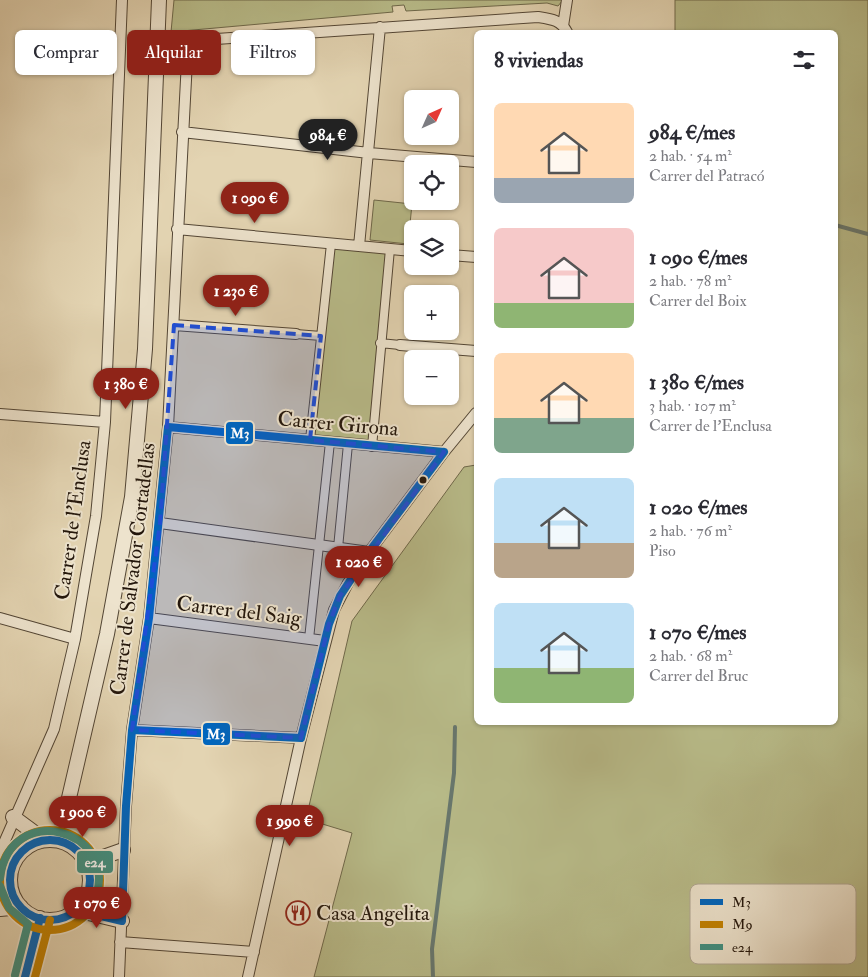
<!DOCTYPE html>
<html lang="es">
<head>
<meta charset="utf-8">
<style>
  :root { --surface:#fff; --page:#f7f7f7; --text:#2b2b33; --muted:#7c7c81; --accent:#8f2418 }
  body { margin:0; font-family:"IM FELL Double Pica",serif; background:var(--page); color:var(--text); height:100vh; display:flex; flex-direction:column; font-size:19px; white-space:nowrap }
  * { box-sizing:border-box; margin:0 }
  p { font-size:16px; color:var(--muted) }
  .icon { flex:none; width:28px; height:28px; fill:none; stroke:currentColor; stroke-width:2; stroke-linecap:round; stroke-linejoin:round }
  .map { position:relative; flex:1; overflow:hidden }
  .side { position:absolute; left:474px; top:30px; width:364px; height:695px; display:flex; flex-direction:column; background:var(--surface); border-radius:8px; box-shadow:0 1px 4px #0004 }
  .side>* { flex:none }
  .top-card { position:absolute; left:15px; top:30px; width:384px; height:45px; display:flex; gap:10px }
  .needle { width:32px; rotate:45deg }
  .buttons { position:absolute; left:404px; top:90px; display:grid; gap:10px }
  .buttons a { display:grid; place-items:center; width:55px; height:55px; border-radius:8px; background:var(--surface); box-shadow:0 1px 4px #0004; font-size:25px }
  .price { position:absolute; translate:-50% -42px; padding:0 11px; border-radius:18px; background:var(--accent); color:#fff; font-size:16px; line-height:32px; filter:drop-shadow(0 1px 2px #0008) }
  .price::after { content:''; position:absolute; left:50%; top:30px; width:15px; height:11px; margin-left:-8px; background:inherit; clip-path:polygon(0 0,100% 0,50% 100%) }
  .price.active { background:#222; color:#fff }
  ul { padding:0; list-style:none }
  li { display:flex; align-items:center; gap:15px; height:125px; padding:0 20px }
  li span { display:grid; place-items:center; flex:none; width:140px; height:100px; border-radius:8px; color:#555 }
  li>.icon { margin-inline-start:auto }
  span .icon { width:60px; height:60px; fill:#fffc; stroke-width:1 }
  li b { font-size:21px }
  h2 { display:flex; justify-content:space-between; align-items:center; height:60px; padding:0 20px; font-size:21px }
  .pill { padding:0 18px; border-radius:8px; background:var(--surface); box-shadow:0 1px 4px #0004; font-size:18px; line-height:45px }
  .pill.active { background:var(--accent); color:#fff }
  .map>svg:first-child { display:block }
  .green { fill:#b8bb89; stroke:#6e684a }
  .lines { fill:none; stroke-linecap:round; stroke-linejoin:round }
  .stream { stroke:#67776e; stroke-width:4 }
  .pedestrian-casing { stroke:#534635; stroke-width:10 }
  .minor-casing { stroke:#534635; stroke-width:12 }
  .tertiary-casing { stroke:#534635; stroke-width:16 }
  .pedestrian { stroke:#ede3cd; stroke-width:8 }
  .minor { stroke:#ede3cd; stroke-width:10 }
  .tertiary { stroke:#ede3cd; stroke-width:14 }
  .bus-1-casing { stroke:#ede3cd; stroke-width:11 }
  .bus-2-casing { stroke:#ede3cd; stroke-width:11 }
  .bus-3-casing { stroke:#ede3cd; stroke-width:11 }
  .bus-1 { stroke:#0065bd; stroke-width:8 }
  .bus-2 { stroke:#c28203; stroke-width:8 }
  .bus-3 { stroke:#409183; stroke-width:8 }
  .marked { fill:#1d4ed8; fill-opacity:0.2; stroke:#1d4ed8; stroke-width:4; stroke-dasharray:10 6; stroke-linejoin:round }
  .bus-dot { fill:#23160b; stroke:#ede3cd; stroke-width:2 }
  .labels { text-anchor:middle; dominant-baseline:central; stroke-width:4; stroke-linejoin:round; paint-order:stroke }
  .street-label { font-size:21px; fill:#23160b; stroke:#ede3cd }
  .poi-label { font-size:21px; fill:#23160b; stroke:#ede3cd; text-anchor:start }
  .key { fill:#ede3cd; stroke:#b0a693; stroke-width:1 }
  .key-label { font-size:14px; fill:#23160b }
  .line-badge { stroke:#ede3cd; stroke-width:2 }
  .badge-label { font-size:14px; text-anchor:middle; font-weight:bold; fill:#fff }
</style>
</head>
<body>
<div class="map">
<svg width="868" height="977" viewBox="0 0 868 977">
  <rect width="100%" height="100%" fill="#e3d4b2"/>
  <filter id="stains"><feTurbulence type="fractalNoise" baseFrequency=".004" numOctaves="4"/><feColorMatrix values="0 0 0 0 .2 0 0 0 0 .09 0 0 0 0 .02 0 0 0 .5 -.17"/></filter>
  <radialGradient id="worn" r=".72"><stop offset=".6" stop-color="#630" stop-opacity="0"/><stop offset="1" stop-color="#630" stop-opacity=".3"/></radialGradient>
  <path class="green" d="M174 0H563L558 6 547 3 406 11 404 5 392 6 393 12 171 32Z
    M675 0H868V977H314L352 833 306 819 352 621 464 467 476 465V722H835V32H675Z
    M374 200 412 204 408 244 370 240Z
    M331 244 390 249 372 447 310 440Z"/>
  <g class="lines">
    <path class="stream" d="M835 225 868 234
      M433 977 432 949 454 773 455 727"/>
    <g class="pedestrian-casing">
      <path id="pedestrian" d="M296 334 321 336
        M380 343 400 345
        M310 440 331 244
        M372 447 390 249
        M338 548 348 444
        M309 639 330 442"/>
    </g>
    <g class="minor-casing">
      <path id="minor" d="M563 26 567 0
        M182 132 369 153 476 162
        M177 229 412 251
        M359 246 380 27
        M450 255 476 257
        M174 325 296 334
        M400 345 476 351
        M0 414 105 422
        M168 427 444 452
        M160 523 369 552
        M0 618 75 639
        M149 618 325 641
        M132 730 301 738
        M0 852 54 729 75 639 96 516 105 422 122 0
        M120 942 254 952
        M119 977 126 806 132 730 149 618 168 427 188 41 538 17C551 19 561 20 567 32
        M248 977 301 738 334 610 348 583 369 552 444 452 476 413"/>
    </g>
    <g class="tertiary-casing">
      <path id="tertiary" d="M13 817 36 834 41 841
        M10 880a40 40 0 1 1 80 0a40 40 0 1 1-80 0Z
        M59 841 107 634 132 497 145 349 159 0
        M86 863 123 850
        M0 909 21 907
        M76 910 122 921
        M25 977 40 918"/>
    </g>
    <use href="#pedestrian" class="pedestrian"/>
    <use href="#minor" class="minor"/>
    <use href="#tertiary" class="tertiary"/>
    <g class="bus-1-casing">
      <path id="bus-1" d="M132 730 301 738
        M301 738 329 624 340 596 369 552 444 452
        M10 880a40 40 0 1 1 80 0a40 40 0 1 1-80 0Z
        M76 910 122 921 126 806 132 730 149 618 168 427 444 452
        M25 977 40 918"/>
    </g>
    <g class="bus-2-casing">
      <path id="bus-2" d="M0 880a50 50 0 1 1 100 0a50 50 0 1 1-100 0Z
        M35 977 50 920"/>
    </g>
    <g class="bus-3-casing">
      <path id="bus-3" d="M0 878C10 800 118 829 96 896 94 902 88 909 84 915
        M0 886 9 908 28 924 15 975"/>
    </g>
    <use href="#bus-1" class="bus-1"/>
    <use href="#bus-2" class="bus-2"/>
    <use href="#bus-3" class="bus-3"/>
  </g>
  <path class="marked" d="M174 325 321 336 310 440 444 452 340 596 329 624 301 738 132 730 160 523Z"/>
  <defs>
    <g id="restaurant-ring" transform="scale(1.25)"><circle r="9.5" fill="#ede3cd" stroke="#8f2418" stroke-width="1.5"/><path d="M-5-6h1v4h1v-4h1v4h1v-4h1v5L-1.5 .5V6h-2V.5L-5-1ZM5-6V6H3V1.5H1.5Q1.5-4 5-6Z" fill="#8f2418"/></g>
  </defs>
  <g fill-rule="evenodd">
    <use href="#restaurant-ring" x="298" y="913"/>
  </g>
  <circle class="bus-dot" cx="423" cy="480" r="4.5"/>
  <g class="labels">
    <g class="street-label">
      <text transform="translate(338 424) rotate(5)">Carrer Girona</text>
      <text transform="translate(73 520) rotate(-82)">Carrer de l'Enclusa</text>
      <text transform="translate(133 569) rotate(-83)">Carrer de Salvador Cortadellas</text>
      <text transform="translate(239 611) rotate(7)">Carrer del Saig</text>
    </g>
    <g class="poi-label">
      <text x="316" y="913">Casa Angelita</text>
    </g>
  </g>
  <rect x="690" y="884" width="166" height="80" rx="8" class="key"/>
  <rect x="700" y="899" width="23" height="6" fill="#0065bd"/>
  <rect x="700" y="921" width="23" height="7" fill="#c28203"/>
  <rect x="700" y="944" width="23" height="6" fill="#409183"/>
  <g class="key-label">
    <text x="732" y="907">M3</text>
    <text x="732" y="929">M9</text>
    <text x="732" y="952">e24</text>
  </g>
  <g class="line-badge">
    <rect x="225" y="421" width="29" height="24" rx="5" fill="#0065bd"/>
    <rect x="202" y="722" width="29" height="24" rx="5" fill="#0065bd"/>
    <rect x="76" y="850" width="38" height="24" rx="5" fill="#409183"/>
  </g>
  <g class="badge-label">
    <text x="240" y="438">M3</text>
    <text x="216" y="739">M3</text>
    <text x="95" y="867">e24</text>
  </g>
  <rect width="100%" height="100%" filter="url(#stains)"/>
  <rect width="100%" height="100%" fill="url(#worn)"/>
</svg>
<div class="buttons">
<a><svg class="needle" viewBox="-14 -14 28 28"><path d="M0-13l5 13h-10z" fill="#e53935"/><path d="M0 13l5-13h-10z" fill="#7c7c81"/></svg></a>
<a><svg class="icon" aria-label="locate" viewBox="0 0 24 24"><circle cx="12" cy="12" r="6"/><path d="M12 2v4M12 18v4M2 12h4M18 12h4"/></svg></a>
<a><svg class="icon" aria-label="layers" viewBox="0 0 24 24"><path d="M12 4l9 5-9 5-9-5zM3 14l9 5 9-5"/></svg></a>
<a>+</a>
<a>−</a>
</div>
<b class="price active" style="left:328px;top:161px">984 €</b>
<b class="price" style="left:255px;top:224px">1 090 €</b>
<b class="price" style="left:236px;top:317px">1 230 €</b>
<b class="price" style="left:126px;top:410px">1 380 €</b>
<b class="price" style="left:359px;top:588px">1 020 €</b>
<b class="price" style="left:83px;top:838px">1 900 €</b>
<b class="price" style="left:290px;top:847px">1 990 €</b>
<b class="price" style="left:97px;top:929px">1 070 €</b>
<div class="top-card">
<a class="pill">Comprar</a>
<a class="pill active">Alquilar</a>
<a class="pill">Filtros</a>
</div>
<section class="side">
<h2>8 viviendas<svg class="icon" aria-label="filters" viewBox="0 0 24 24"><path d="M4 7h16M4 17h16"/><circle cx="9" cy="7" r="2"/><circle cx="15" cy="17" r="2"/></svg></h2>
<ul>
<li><span style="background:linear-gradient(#ffd9b3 75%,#9aa5b1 0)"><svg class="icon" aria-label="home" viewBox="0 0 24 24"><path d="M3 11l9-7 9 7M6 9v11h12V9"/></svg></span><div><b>984 €/mes</b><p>2 hab. · 54 m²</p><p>Carrer del Patracó</p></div></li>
<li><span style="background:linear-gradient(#f6c9c9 75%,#8fb573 0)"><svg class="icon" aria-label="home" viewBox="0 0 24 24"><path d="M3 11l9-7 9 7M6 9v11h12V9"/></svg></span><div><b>1 090 €/mes</b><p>2 hab. · 78 m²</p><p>Carrer del Boix</p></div></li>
<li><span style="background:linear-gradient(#ffd9b3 65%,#7fa58c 0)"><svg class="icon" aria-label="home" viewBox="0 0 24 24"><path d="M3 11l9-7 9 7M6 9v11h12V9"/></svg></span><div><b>1 380 €/mes</b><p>3 hab. · 107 m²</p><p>Carrer de l'Enclusa</p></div></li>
<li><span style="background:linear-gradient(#bfe0f5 65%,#b9a48a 0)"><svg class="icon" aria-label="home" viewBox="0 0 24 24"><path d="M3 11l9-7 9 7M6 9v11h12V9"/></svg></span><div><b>1 020 €/mes</b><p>2 hab. · 76 m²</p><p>Piso</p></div></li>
<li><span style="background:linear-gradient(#bfe0f5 65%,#8fb573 0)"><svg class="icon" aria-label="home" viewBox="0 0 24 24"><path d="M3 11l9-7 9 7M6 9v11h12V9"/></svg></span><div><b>1 070 €/mes</b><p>2 hab. · 68 m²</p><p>Carrer del Bruc</p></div></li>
</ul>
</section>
</div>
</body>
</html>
